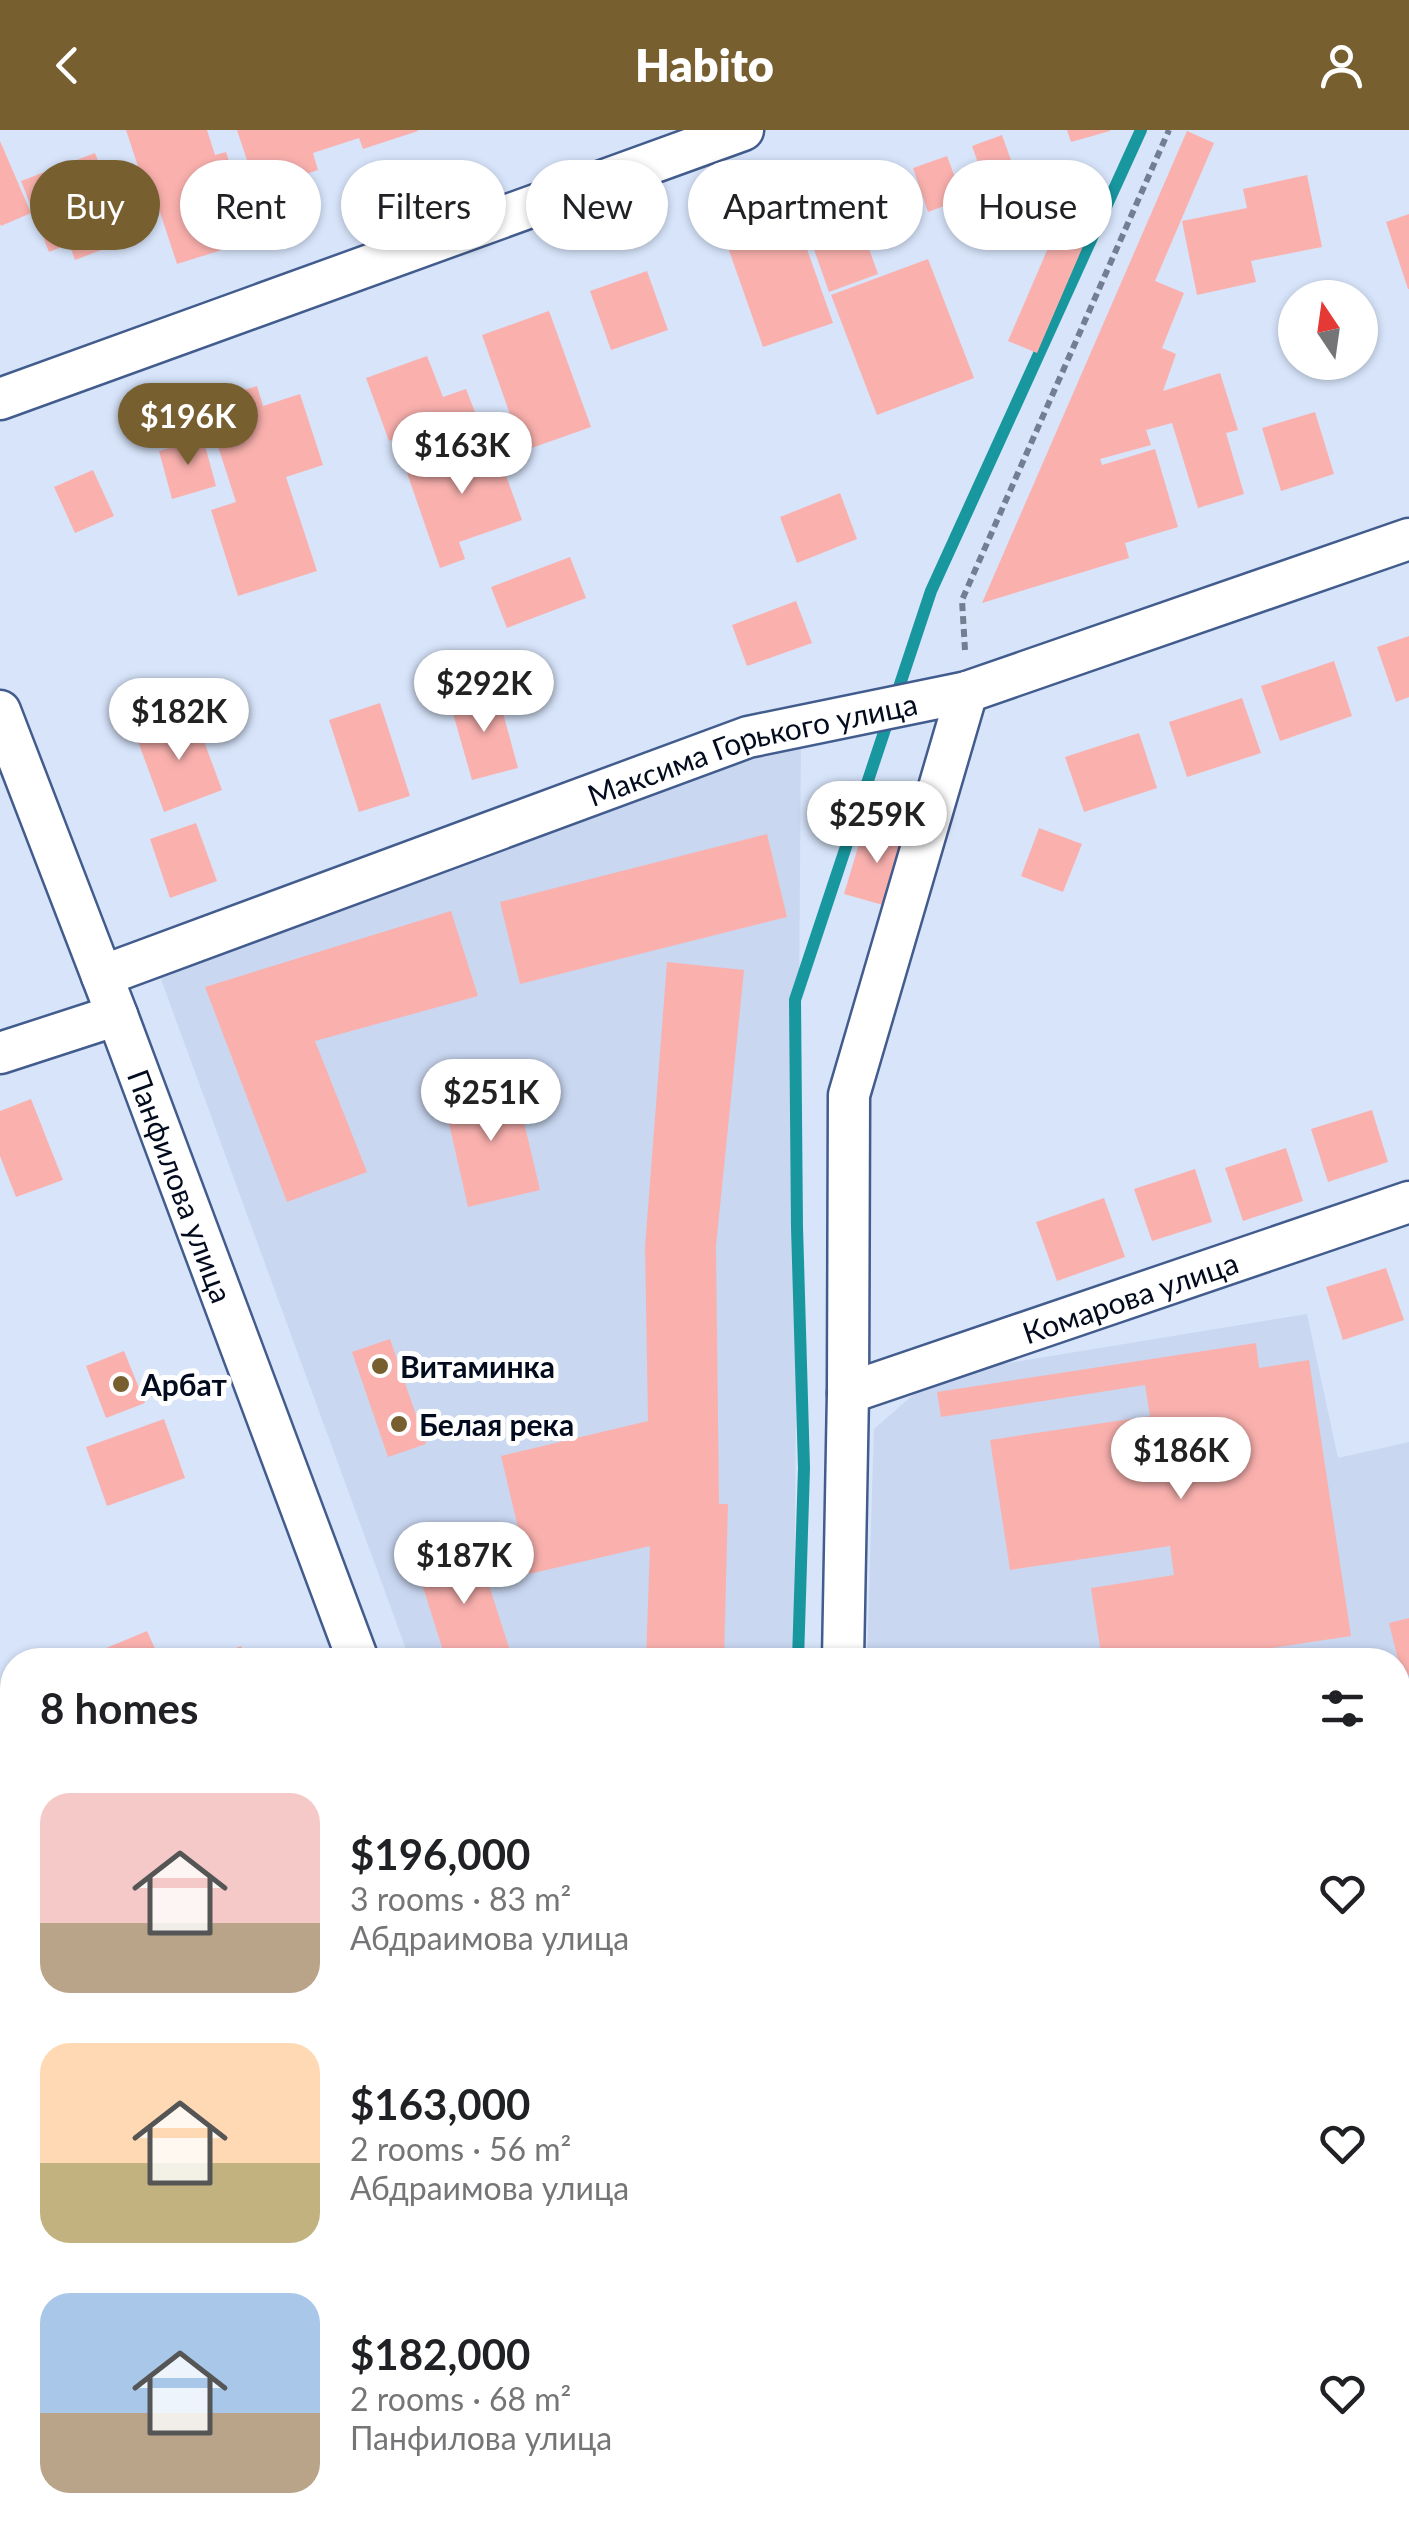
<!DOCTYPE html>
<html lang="en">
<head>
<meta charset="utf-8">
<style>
  :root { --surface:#fff; --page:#f2f2f2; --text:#202124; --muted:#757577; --accent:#775f30 }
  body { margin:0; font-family:Lato,sans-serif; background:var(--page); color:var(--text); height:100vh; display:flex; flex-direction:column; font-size:38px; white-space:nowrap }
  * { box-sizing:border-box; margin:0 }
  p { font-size:32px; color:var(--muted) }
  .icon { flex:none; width:55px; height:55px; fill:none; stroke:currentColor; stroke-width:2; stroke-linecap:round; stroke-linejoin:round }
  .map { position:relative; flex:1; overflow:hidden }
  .details { position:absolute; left:0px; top:1518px; width:1410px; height:892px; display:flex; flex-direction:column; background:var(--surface); border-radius:40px 40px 0 0; box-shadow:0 2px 8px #0004 }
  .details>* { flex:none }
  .hud { position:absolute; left:30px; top:30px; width:1350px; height:90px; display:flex; gap:20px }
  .needle { width:65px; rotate:347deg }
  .tools { position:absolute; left:1278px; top:150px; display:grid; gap:20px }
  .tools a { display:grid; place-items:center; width:100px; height:100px; border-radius:50%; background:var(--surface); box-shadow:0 2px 8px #0004; font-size:50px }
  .price { position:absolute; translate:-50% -85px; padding:0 22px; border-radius:35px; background:#fff; color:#222; font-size:32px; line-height:65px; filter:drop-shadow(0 2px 5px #0008) }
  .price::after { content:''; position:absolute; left:50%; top:60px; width:30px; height:22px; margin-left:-15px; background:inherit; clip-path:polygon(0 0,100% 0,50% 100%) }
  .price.active { background:var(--accent); color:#fff }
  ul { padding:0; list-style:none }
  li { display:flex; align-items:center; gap:30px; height:250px; padding:0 40px }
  li span { display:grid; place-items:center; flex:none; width:280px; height:200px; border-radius:30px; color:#555 }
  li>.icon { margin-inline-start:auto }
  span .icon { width:120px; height:120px; fill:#fffc; stroke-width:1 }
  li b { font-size:42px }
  h2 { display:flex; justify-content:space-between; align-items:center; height:120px; padding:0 40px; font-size:42px }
  .chip { padding:0 35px; border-radius:45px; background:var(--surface); box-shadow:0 2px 8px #0004; font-size:35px; line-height:90px }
  .chip.active { background:var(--accent); color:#fff }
  header { display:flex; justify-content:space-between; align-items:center; height:130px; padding:0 40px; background:var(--accent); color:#fff; font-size:45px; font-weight:800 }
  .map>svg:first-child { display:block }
  .built { fill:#c9d7f1 }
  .green { fill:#eca0f8 }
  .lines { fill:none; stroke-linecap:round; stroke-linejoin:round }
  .stream { stroke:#18979f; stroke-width:12 }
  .building { fill:#fab1ae }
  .minor-casing { stroke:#425c8d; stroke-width:45 }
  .path { stroke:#737e93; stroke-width:6; stroke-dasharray:8 5; stroke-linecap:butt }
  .minor { stroke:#fff; stroke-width:40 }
  .rail-casing { stroke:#6d788c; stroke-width:11 }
  .rail { stroke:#fff; stroke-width:8; stroke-dasharray:22; stroke-linecap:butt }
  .poi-dot { fill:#775f30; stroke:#fff; stroke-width:4 }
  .labels { text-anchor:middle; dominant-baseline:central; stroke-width:10; stroke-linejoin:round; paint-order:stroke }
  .street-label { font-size:30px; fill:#030b1e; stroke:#fff }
  .poi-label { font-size:30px; font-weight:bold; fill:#030b1e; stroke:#fff; text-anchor:start }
</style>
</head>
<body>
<header><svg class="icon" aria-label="back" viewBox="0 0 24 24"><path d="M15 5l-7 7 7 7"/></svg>Habito<svg class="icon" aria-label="person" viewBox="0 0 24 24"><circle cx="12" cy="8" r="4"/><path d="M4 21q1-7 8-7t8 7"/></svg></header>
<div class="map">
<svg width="1409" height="2409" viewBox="0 0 1409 2409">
  <rect width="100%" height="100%" fill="#d7e4fa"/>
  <path class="built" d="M801 611 794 1530H410L158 841Z
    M1307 1184 1338 1328 1409 1312V1554L1398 1557V1530H867L874 1299 936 1245Z
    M1409 1767V1920L1398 1923V1770Z
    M12 2138V2334L0 2337V2141Z"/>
  <path class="green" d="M1409 1699V1788L1398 1792V1702Z"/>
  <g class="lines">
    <path class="stream" d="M798 1530 804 1338 797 1097 795 870 931 461 1141 0
      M764 2409V2398"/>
  </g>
  <path class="building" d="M126 0H207L215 25 226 22 240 64 207 75 222 120 177 134 156 70 150 73Z
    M237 0H418V1L363 19 359 8 313 23 318 40 257 60Z
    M1067 0H1110V1L1071 12Z
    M1187 1 1214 13 1155 151 1184 163 1162 218 1176 224 1163 261 1220 243 1238 300 1226 303 1244 364 1198 378 1172 293 1146 300 1151 315 1100 329 1102 335 1155 319 1178 397 1125 413 1129 428 982 473Z
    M1002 5 1017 47 987 58 972 16Z
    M0 11 31 83 1 96 0 94Z
    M95 23 122 93 98 103 104 119 75 130 69 114 49 122 21 51Z
    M947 26 963 69 928 82 913 38Z
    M1307 45 1322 117 1251 131 1256 152 1197 165 1182 91 1247 78 1243 59Z
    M843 46 878 144 829 162 794 63Z
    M1409 84V159H1408L1386 92Z
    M795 85 833 193 763 217 725 109Z
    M1058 95 1087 107 1037 223 1008 211Z
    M928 129 974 248 877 285 831 165Z
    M647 141 668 200 611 220 590 161Z
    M549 181 591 297 523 321 482 205Z
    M427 226 443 267 466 259 480 295 451 305 445 290 389 311 366 248Z
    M257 256 263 276 300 264 323 335 286 347 317 441 238 466 211 380 236 372 204 273Z
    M1315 282 1334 344 1281 361 1262 298Z
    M203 308 216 356 172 369 159 321Z
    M459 309 463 320 493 309 522 390 459 412 465 429 440 438 406 340 436 330 432 319Z
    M93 340 114 386 75 403 54 357Z
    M840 363 857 409 797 433 780 387Z
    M570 427 586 468 507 498 491 457Z
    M796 471 812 513 747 536 732 495Z
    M1409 506V567L1396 572 1377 517Z
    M1334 531 1352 586 1280 611 1261 556Z
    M497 561 518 638 472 650 450 573Z
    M1242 568 1261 623 1187 647 1169 592Z
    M380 573 410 666 359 682 329 590Z
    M194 584 222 660 164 682 136 606Z
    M1139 603 1157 658 1084 682 1065 627Z
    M196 693 217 751 170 768 150 709Z
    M865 694 910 708 890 777 844 764Z
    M1039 698 1082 714 1063 762 1021 746Z
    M767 704 787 787 520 854 500 772Z
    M451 781 478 866 315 911 367 1042 287 1072 205 857Z
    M667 832 744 840 716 1116 719 1374H728L724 1530H646L650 1416 529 1444 501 1326 648 1291 645 1117Z
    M514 950 540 1060 468 1077 443 967Z
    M31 969 63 1050 16 1067 0 1026V981Z
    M1372 980 1388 1032 1328 1052 1311 999Z
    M1286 1018 1303 1071 1243 1091 1225 1038Z
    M1195 1039 1212 1092 1152 1111 1134 1059Z
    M1104 1068 1125 1127 1057 1151 1036 1092Z
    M1386 1138 1404 1190 1343 1210 1326 1157Z
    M390 1209 426 1314 388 1327 352 1222Z
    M1256 1213 1259 1238 1309 1230 1351 1506 1192 1530H1102L1091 1458 1174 1445 1170 1416 1010 1440 990 1310 1150 1286 1145 1255 941 1287 937 1262Z
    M124 1221 145 1273 106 1288 86 1236Z
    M164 1289 185 1348 107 1376 86 1317Z
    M476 1415 513 1530H446L416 1435Z
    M1409 1488V1545L1402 1546 1389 1493Z
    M147 1501 160 1530H109L104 1519Z
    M241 1516 246 1530H207Z
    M81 1520 86 1530H61Z
    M12 2000V2059L0 2063V2004Z
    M1398 2242H1409V2298L1398 2299Z
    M529 2402 530 2409H500V2407Z"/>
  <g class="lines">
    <g class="minor-casing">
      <g id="minor">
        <path d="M0 269 743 0"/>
        <path id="s1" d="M0 581 117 885 358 1530"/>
        <path id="s2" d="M102 846 748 607 967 562 1409 409"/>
        <path d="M0 923 117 885"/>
        <path id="s3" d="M848 1263 1409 1072"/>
        <path d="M843 1530 848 1263 849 965 967 562"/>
        <path d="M1398 1622 1409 1619"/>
        <path d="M1398 2008 1409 2005"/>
        <path d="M1398 2351 1409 2350"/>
        <path d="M77 2409 118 2398"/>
        <path d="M606 2409V2398"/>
        <path d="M832 2409V2398"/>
      </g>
    </g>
    <path class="path" d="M965 520 962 470 1169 0
      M0 2150 12 2148"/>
    <use href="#minor" class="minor"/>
    <g class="rail-casing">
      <path id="rail" d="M1398 1823 1409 1820
        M1398 1861 1409 1857
        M0 2274 12 2271"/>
    </g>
    <use href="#rail" class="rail"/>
  </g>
  <g class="poi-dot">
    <circle cx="380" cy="1236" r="10"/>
    <circle cx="121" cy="1254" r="10"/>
    <circle cx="399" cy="1294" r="10"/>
  </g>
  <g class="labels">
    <g class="street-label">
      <text stroke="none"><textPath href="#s2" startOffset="690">Максима Горького улица</textPath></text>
      <text stroke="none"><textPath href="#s1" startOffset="508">Панфилова улица</textPath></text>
      <text stroke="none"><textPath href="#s3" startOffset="298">Комарова улица</textPath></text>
    </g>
    <g class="poi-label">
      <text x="400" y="1236">Витаминка</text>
      <text x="141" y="1254">Арбат</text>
      <text x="419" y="1294">Белая река</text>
    </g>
  </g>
</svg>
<div class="tools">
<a><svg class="needle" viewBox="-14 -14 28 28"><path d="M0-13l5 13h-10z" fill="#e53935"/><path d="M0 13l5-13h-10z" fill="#757577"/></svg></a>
</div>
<b class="price active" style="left:188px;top:338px">$196K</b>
<b class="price" style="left:462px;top:367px">$163K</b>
<b class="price" style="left:484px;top:605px">$292K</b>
<b class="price" style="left:179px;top:633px">$182K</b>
<b class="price" style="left:877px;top:736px">$259K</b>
<b class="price" style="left:491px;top:1014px">$251K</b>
<b class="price" style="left:1181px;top:1372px">$186K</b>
<b class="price" style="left:464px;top:1477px">$187K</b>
<div class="hud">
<a class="chip active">Buy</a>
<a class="chip">Rent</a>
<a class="chip">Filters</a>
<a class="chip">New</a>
<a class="chip">Apartment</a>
<a class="chip">House</a>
</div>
<section class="details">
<h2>8 homes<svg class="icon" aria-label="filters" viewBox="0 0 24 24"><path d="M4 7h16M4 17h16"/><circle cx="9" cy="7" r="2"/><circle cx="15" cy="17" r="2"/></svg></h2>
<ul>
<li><span style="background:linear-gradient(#f6c9c9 65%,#b9a48a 0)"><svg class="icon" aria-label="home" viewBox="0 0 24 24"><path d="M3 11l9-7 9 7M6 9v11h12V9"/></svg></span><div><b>$196,000</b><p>3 rooms · 83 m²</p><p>Абдраимова улица</p></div><svg class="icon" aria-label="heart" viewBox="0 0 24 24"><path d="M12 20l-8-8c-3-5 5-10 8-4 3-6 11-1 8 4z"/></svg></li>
<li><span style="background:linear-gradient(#ffd9b3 60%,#c2b280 0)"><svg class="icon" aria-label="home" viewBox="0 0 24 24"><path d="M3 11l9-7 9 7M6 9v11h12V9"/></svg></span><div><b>$163,000</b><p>2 rooms · 56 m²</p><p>Абдраимова улица</p></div><svg class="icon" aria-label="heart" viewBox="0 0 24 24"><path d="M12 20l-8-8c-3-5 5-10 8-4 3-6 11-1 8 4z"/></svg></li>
<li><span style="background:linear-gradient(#a9c7e8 60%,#b9a48a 0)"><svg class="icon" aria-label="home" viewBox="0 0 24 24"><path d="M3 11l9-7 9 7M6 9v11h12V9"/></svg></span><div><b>$182,000</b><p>2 rooms · 68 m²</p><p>Панфилова улица</p></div><svg class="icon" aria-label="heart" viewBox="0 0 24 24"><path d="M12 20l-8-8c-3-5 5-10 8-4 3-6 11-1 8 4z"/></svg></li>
</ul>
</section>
</div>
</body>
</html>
